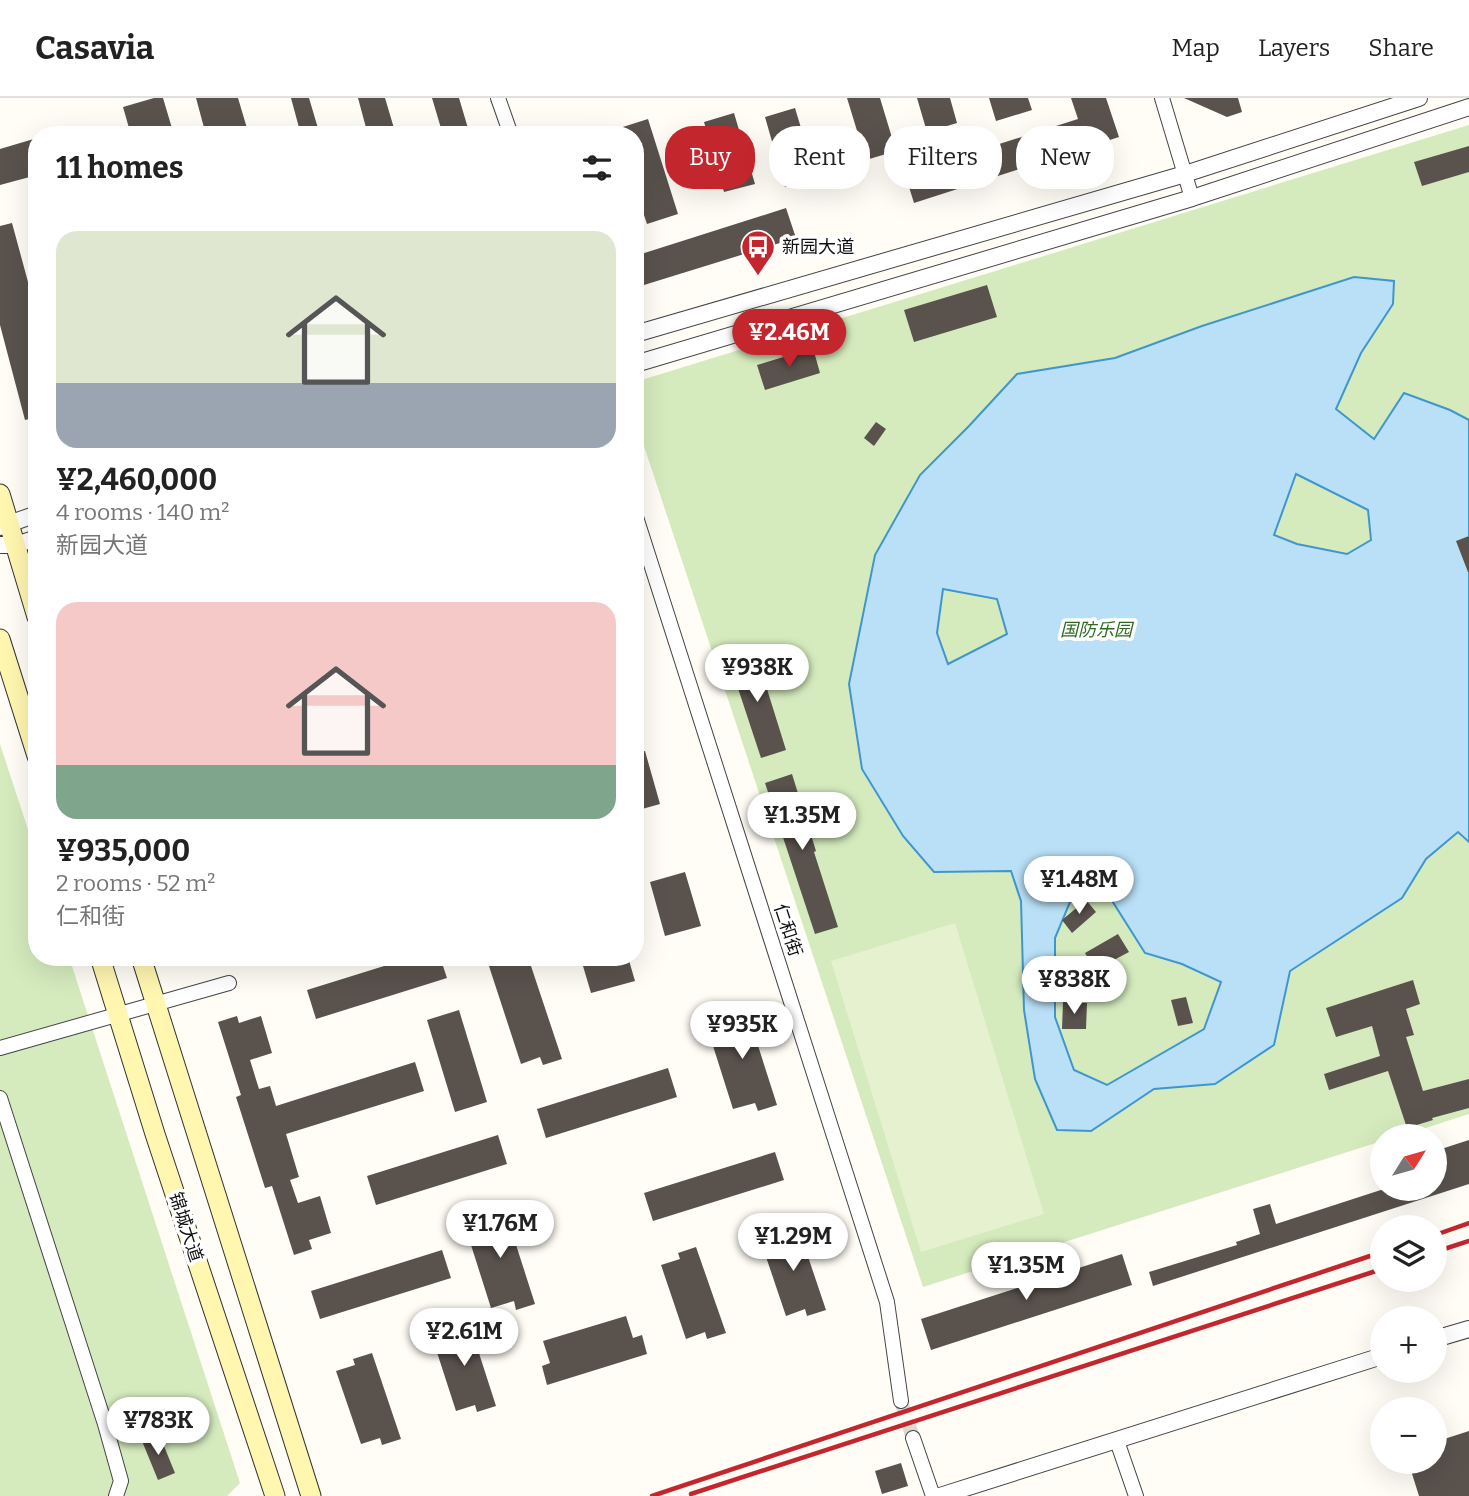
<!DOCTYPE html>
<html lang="en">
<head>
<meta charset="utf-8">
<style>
  :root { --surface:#fff; --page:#f2f2f2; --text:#222; --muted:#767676; --line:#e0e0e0; --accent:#c4262e }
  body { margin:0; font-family:Bitter,"Noto Sans SC",serif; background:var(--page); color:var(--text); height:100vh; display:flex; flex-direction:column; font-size:26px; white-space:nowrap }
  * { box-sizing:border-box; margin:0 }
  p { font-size:23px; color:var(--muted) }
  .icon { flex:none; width:38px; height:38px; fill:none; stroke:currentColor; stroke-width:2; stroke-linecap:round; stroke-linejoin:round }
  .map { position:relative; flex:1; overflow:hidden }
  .drawer { position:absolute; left:28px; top:28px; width:616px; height:840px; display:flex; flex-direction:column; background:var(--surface); border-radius:28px; box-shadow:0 7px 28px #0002 }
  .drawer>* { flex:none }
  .banner { position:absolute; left:665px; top:28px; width:665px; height:63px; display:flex; gap:14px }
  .needle { width:46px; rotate:53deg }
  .controls { position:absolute; left:1370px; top:1026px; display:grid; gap:14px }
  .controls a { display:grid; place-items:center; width:77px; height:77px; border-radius:50%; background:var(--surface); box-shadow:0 7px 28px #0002; font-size:35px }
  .price { position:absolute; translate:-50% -60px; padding:0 16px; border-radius:24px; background:#fff; color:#222; font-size:23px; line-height:46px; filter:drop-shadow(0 2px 4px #0008) }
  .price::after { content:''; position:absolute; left:50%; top:42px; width:21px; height:16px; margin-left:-10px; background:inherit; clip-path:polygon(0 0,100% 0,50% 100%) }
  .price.on { background:var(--accent); color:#fff }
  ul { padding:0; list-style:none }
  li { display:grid; align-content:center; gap:14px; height:371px; padding:0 28px }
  li span { display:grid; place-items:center; height:217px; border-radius:21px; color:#555 }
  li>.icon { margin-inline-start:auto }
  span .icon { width:126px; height:126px; fill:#fffc; stroke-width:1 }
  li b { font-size:30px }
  h2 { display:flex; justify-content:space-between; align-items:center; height:84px; padding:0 28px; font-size:30px }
  .pill { padding:0 24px; border-radius:28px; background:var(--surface); box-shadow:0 7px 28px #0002; font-size:24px; line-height:63px }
  .pill.on { background:var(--accent); color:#fff }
  header { display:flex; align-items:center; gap:42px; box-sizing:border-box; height:98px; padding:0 35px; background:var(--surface); border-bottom:2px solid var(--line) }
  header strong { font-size:33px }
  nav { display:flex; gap:38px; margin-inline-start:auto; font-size:24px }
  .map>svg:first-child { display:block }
  .green { fill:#d5ebbd }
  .pitch { fill:#e6f2cf }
  .water { fill:#b9e0f7; stroke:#3f96cf; stroke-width:2; fill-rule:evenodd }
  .building { fill:#5a524d }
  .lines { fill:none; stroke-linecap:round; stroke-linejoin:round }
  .minor-tunnel { stroke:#dbdad3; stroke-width:14; stroke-dasharray:14 7; stroke-linecap:butt }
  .minor-casing { stroke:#444; stroke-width:16 }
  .tertiary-casing { stroke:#444; stroke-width:18 }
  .secondary-casing { stroke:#333; stroke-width:21 }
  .minor { stroke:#fff; stroke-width:14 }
  .tertiary { stroke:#fff; stroke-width:16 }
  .secondary { stroke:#fff6b0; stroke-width:19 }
  .rail { stroke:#c4262e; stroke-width:4.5 }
  .labels { text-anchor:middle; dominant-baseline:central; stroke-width:7; stroke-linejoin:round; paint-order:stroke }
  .poi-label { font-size:18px; fill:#111; stroke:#fff; text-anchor:start }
  .park-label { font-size:18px; font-style:italic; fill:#2f6b1f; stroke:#fff }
  .street-label { font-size:18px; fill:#111; stroke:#fff }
</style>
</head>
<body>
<header>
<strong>Casavia</strong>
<nav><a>Map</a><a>Layers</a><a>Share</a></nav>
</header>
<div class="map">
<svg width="1469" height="1398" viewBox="0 0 1469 1398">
  <rect width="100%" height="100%" fill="#fffdf5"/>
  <path class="green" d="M1469 27V1016L1401 1038H1382V1043L923 1189 635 321V284Z
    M0 646 37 759V859H69L240 1385 227 1398H0Z"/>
  <path class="pitch" d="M955 825 1044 1116 921 1154 831 863Z"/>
  <path class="water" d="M1354 179 1394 183 1393 206 1361 255 1336 311 1374 341 1404 295 1450 312 1469 322V744L1458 734 1426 761 1402 800 1290 873 1274 947 1215 986 1154 991 1091 1033 1057 1032 1035 981 1024 912 1021 803 1011 773 934 774 903 738 862 671 849 586 875 457 920 377 969 328 1017 276 1115 260 1202 228ZM1296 376 1368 412 1371 442 1347 456 1297 446 1274 437ZM943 491 997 501 1007 536 948 566 937 535ZM1075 792 1109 798 1145 855 1182 866 1221 884 1204 931 1107 987 1074 972 1055 919V840Z"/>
  <path class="building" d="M154 0H163L174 37H131L123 9Z
    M196 0H238L249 37H206Z
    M291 0H309L320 37H301Z
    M358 0H385L396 37H368Z
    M432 0H459L470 37H443Z
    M847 0H880L896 53 866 62Z
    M917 0H950L957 25 927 34Z
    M989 0H1028L1032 12 996 23Z
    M1071 0H1106L1119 39 914 105 905 76 1078 21Z
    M1184 0H1238L1242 14 1227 19Z
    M795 10 816 80 785 89 765 19Z
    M734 15 755 86 724 94 704 24Z
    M648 21 678 116 647 126 635 90V37H607V34Z
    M37 40V77L0 87V51Z
    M1469 48V74L1422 88 1414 64Z
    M786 110 796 140 644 187 635 158Z
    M12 125 37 217V319L25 322 0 227V128Z
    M987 187 997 219 914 244 904 212Z
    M813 250 820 275 765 292 757 267Z
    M876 324 886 331 874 348 864 340Z
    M1469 438V474H1468L1456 443Z
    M751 551 762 575 786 652 761 660 728 560Z
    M645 653 660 706 635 713V655Z
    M792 676 816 753 814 754 838 829 815 836 765 685Z
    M685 774 701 828 665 838 650 784Z
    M1086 802 1096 814 1072 835 1062 822Z
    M1118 836 1129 854 1095 872 1085 855Z
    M413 859H440L447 880 316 921 307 892Z
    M486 859H528L562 961 543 967 540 959 521 966Z
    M616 859H628L635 883 591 895 583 868Z
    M1413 882 1420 906 1406 911 1414 937 1406 939 1423 993 1469 981V1010L1432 1020 1433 1022 1407 1030 1388 973 1329 992 1324 976 1380 958 1372 928 1336 939 1326 910Z
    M1186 899 1193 925 1178 928 1171 902Z
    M1063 904 1087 905 1086 931H1062Z
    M745 907 777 1007 758 1013 755 1005 733 1011 707 929 729 922 727 913Z
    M459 912 487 1004 455 1014 427 922Z
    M237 918 239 925 261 918 272 955 250 962 259 991 270 988 276 1008 415 964 424 993 286 1036 299 1079 290 1082 298 1105 320 1098 331 1135 309 1142 312 1151 294 1157 272 1088 265 1090 236 999 241 997 218 924Z
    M668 970 677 999 546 1040 537 1011Z
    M498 1037 507 1066 376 1107 367 1078Z
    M1469 1042V1086L1153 1188 1149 1174 1237 1147 1236 1144 1260 1136 1253 1111 1270 1106 1276 1126 1387 1090H1435V1053Z
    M775 1054 784 1082 653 1123 644 1095Z
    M503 1106 535 1206 516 1212 514 1203 491 1210 465 1128 488 1121 485 1112Z
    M797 1126 826 1212 807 1218 805 1211 786 1218 761 1144 780 1138 778 1132Z
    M696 1149 726 1235 707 1241 705 1234 686 1241 661 1167 680 1161 678 1155Z
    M442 1152 451 1180 320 1221 311 1193Z
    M1122 1156 1132 1187 931 1252 921 1221Z
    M626 1218 633 1240 642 1237 647 1256 547 1287 542 1268 550 1265 543 1243Z
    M468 1221 496 1308 477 1314 475 1307 456 1313 432 1239 451 1233 449 1227Z
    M372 1255 401 1341 382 1347 380 1340 361 1346 336 1273 355 1267 353 1261Z
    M1469 1333V1398H1419L1408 1363H1435V1344Z
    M159 1336 175 1375 158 1382 142 1343Z
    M901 1365 908 1388 882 1396 875 1373Z"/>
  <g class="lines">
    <path class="minor-tunnel" d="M901 1303 913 1340"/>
    <g class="minor-casing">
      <path id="minor" d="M498 0 511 37
        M1162 0 1192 100
        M635 416 887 1204 901 1303
        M0 950 229 885
        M0 1000 105 1326 121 1383 116 1398
        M913 1340 933 1398
        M1117 1343 1136 1398"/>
    </g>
    <g class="tertiary-casing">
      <path id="tertiary" d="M635 236 1185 76 1419 0
        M635 266 1192 100 1469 9
        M0 429 37 416
        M0 447H15L37 440
        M1435 1241 1469 1231
        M940 1398 1382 1258"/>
    </g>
    <g class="secondary-casing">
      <path id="secondary" d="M0 396 37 519
        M0 541 37 658
        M100 859 155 1036 275 1398
        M141 859 311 1398"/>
    </g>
    <use href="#minor" class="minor"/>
    <use href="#tertiary" class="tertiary"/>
    <use href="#secondary" class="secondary"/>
    <path class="rail" d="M1435 1137 1469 1125
      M1435 1154 1469 1143
      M691 1396 1382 1171
      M652 1398 1382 1154"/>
  </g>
  <defs>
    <g id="bus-pin" transform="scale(1.75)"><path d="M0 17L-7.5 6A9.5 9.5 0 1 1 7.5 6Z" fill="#c4262e" stroke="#fff"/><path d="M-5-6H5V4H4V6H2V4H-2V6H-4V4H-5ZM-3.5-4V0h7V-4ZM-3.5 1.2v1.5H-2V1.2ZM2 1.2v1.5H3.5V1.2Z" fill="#fff"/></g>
  </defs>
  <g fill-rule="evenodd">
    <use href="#bus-pin" x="758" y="149"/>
  </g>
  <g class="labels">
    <g class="poi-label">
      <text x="782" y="149">新园大道</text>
    </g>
    <g class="park-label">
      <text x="1096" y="532">国防乐园</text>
    </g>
    <g class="street-label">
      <text transform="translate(788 832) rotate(72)">仁和街</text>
      <text transform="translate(186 1129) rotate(72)">锦城大道</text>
    </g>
  </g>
</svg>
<div class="controls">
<a><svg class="needle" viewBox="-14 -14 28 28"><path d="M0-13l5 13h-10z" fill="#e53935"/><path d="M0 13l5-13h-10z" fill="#767676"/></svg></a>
<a><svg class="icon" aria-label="layers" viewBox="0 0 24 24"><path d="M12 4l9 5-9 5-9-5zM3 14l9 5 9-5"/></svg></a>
<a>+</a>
<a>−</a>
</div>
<b class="price on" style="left:789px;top:271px">¥2.46M</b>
<b class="price" style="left:757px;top:606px">¥938K</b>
<b class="price" style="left:802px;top:754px">¥1.35M</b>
<b class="price" style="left:1079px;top:818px">¥1.48M</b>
<b class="price" style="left:1074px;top:918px">¥838K</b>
<b class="price" style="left:742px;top:963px">¥935K</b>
<b class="price" style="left:500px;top:1162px">¥1.76M</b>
<b class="price" style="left:793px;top:1175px">¥1.29M</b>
<b class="price" style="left:1026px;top:1204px">¥1.35M</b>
<b class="price" style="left:464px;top:1270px">¥2.61M</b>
<b class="price" style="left:158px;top:1359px">¥783K</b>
<div class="banner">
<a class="pill on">Buy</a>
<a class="pill">Rent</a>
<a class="pill">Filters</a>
<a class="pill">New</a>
</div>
<section class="drawer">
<h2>11 homes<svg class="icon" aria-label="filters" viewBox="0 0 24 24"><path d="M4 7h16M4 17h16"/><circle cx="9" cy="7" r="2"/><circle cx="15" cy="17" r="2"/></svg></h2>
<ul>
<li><span style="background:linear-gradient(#dfe7d0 70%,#9aa5b1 0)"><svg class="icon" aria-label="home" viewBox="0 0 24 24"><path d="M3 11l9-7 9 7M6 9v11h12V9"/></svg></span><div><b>¥2,460,000</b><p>4 rooms · 140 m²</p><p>新园大道</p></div></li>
<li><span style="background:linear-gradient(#f6c9c9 75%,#7fa58c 0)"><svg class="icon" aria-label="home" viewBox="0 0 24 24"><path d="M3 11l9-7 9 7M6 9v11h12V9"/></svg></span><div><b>¥935,000</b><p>2 rooms · 52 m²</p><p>仁和街</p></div></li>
</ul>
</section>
</div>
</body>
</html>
